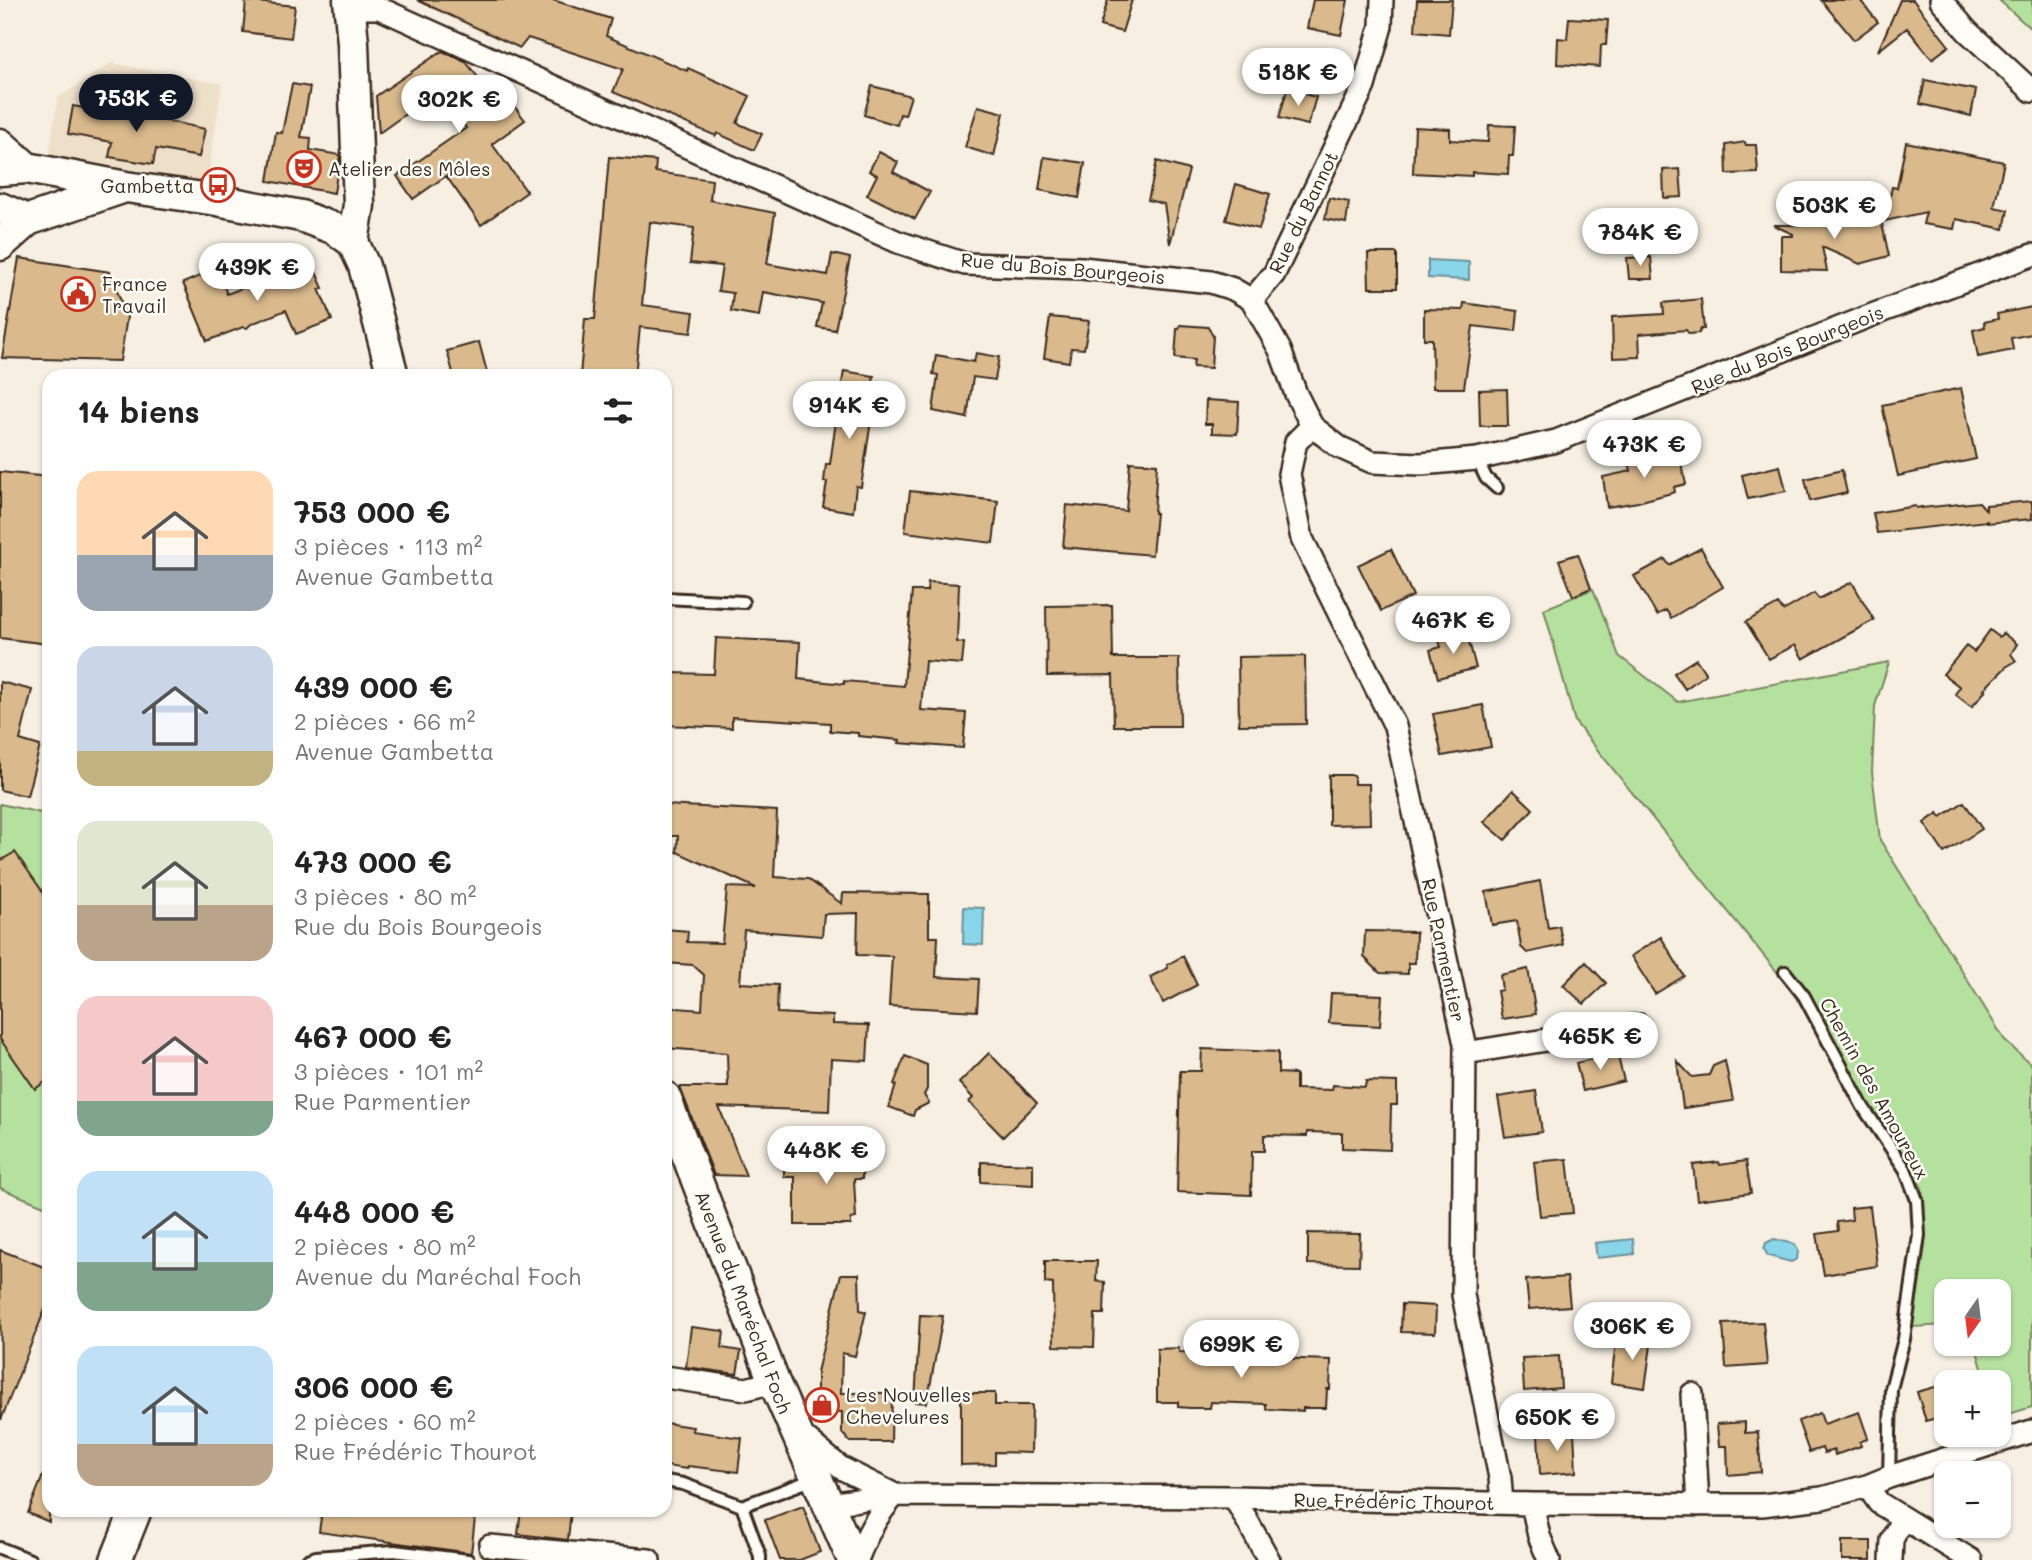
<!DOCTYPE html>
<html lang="fr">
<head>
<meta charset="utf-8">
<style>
  :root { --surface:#fff; --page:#f6f6f6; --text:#222; --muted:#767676; --accent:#111827 }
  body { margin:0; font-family:Mali,sans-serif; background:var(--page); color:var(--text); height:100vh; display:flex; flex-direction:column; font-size:26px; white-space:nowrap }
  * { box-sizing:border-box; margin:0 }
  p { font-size:23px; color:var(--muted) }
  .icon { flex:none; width:38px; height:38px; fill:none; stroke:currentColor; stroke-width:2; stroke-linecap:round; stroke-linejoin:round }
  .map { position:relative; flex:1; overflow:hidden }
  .panel { position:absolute; left:42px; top:369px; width:630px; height:1148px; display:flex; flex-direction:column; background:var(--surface); border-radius:21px; box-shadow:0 2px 5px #0004 }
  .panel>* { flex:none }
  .needle { width:46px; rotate:194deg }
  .tools { position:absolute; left:1934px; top:1279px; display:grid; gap:14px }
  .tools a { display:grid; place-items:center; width:77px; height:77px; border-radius:14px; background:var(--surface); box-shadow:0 2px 5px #0004; font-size:35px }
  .price { position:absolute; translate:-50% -60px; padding:0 16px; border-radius:24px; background:#fff; color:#222; font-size:23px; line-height:46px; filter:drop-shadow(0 2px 4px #0008) }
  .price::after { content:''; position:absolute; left:50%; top:42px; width:21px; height:16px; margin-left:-10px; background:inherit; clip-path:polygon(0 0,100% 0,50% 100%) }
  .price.on { background:var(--accent); color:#fff }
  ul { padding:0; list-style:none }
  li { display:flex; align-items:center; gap:21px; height:175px; padding:0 35px }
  li span { display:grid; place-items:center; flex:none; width:196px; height:140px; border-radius:21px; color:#555 }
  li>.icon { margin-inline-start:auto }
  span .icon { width:84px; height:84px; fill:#fffc; stroke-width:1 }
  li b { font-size:30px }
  h2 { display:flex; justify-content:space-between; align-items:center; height:84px; padding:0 35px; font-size:30px }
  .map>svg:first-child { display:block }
  .built { fill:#eedfc8 }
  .green { fill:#b5e19f; stroke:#78865e; stroke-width:2 }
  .water { fill:#89d5e9; stroke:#6a9198; stroke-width:2 }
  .building { fill:#daba8d; stroke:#3b2a1e; stroke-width:2 }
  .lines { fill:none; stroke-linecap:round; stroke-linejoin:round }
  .lane-casing { stroke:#3b2a1e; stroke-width:16 }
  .street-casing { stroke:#3b2a1e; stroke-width:26 }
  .secondary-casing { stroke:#3b2a1e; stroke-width:35 }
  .lane { stroke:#fdfcf7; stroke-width:10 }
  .street { stroke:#fdfcf7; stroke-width:21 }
  .secondary { stroke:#fdfcf7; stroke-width:30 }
  .labels { text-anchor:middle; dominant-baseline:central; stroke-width:5; stroke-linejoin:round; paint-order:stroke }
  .poi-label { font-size:19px; fill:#3b2a1e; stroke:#fdfcf7; text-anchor:start }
  .street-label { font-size:19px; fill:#3b2a1e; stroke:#fdfcf7 }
</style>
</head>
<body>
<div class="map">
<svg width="2032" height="1560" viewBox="0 0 2032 1560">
  <rect width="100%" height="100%" fill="#f6efe2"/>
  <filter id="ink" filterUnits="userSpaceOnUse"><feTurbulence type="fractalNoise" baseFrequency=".0143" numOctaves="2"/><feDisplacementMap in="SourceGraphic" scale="14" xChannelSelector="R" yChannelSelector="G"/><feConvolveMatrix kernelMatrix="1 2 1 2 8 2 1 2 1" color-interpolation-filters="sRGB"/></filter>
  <g filter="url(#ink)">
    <path class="built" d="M111 63 222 84 207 182 49 155 58 98Z"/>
    <path class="green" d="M1999 0H2032V30Z
      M1593 589 1619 656 1678 702 1889 662 1875 706 1872 772 1880 840 2006 1042 2032 1065V1407L1999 1417 1998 1382H1986L1975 1344H1998V1292H1946V1325L1913 1327 1925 1246 1922 1188 1798 998 1575 722 1544 609Z
      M0 804 46 814 49 806V1208L0 1188Z"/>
    <path class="water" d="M1428 260 1469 262V280L1428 278Z
      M964 907 984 908 983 945 963 944Z
      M1633 1239 1634 1254 1597 1258 1595 1243Z
      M1774 1239 1795 1244 1798 1251 1797 1259 1791 1262 1768 1256 1764 1249 1766 1243Z"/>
    <path class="building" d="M417 0H553L611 19 606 36 687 71 688 68 750 96 737 123 762 134 754 150 717 133 716 136 613 92 623 69 528 38 520 48Z
      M1108 0H1132L1122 32 1100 26Z
      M1313 0H1348L1341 35 1307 28Z
      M1417 0H1452L1449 34 1415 31Z
      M1821 0H1860L1878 22 1854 40Z
      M1900 0H1913L1949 46 1932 59 1907 28 1878 51Z
      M246 1 295 6 291 38 243 32Z
      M1569 18 1608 20 1606 45H1601L1600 67 1557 64 1558 38 1567 39Z
      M442 51 465 61 485 86 503 92 525 120 492 144 527 192 481 225 446 176 413 199 397 176 466 128 438 91 379 133 376 96Z
      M1925 80 1976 90 1971 116 1920 104Z
      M292 84 310 87 301 137 311 138 310 150 340 155 334 193 268 181 276 132 282 133Z
      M872 86 911 96 905 115 900 114 897 125 864 115Z
      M1287 90 1316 97 1308 125 1279 118Z
      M73 106 116 114 117 110 205 129 199 157 156 149 153 164 109 157 112 142 68 134Z
      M978 106 1004 113 994 156 965 147Z
      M1489 125 1515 126 1513 156H1509L1508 174 1472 172V176L1413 173 1415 127 1450 129V140L1488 142Z
      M1745 142 1746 145H1756L1758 173 1727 174 1726 145Z
      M1906 142 2004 162 1994 207 2008 210 2004 229 1956 219 1954 229 1923 224 1926 212 1885 221 1892 187 1897 188Z
      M879 152 898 162 893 172 930 192 915 219 867 195 877 175 869 171Z
      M609 157 656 161 655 172 712 180 710 200 775 213 767 264 828 275 832 254 850 258 835 330 817 327 822 303 763 292 759 316 731 311 733 293 718 291 722 266 690 263 694 228 650 222 642 305 694 312 691 333 640 327 635 376H580L585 319H595Z
      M1044 157 1085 163 1079 198 1039 190Z
      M1157 161 1189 170 1170 244 1164 204 1148 200Z
      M1680 169 1682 197 1664 198 1663 170Z
      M1236 184 1270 194 1259 229 1226 220Z
      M1329 198 1349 202 1346 223 1325 219Z
      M1878 206 1889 256 1860 264 1822 247 1827 271 1781 270V236H1793V234L1773 225H1810Z
      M1368 253H1397V288H1369Z
      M1651 257 1653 279H1629L1627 258Z
      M19 258 110 272 127 317 120 361 2 358Z
      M314 268 323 288 319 289 332 320 296 334 286 310 251 324 247 328 243 327 207 341 183 283 217 269 227 294 273 276 276 283Z
      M1701 299 1704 329H1701L1699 333 1689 334 1686 330 1639 334 1640 357 1613 358 1612 317 1664 314 1663 303Z
      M1464 303 1518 311 1516 331 1473 326 1464 388H1433L1432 339H1424V309L1463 310Z
      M2032 307V334L2011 338 2013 350 1978 357 1973 330 1985 327 1984 322 1998 319 1997 314Z
      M1050 317 1089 321 1084 349 1071 348 1069 362 1044 358Z
      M1180 325 1208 327 1213 336 1211 368 1193 367 1194 360 1175 358 1177 329H1179Z
      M479 342 488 376H454L447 351Z
      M976 353 999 357 995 380 973 377 967 418 933 411 938 375 933 374 936 355 974 362Z
      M844 371 874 376 870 400 874 401 861 487 856 486 853 512 823 507 827 482H824L826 464H830L837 414 834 413 837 395H840Z
      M1961 388 1976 459 1898 476 1882 405Z
      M1507 389 1508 426H1480L1479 390Z
      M1206 400 1239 402 1237 434 1212 433V424H1205Z
      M1651 452 1653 461 1679 455 1686 484 1674 487 1675 492 1638 502 1607 507 1603 477 1631 471 1628 458Z
      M1130 462 1157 464 1154 513H1156L1152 555 1063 547 1067 505 1126 511Z
      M1780 466 1786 491 1748 499 1742 475Z
      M1842 470 1847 493 1810 501 1805 479Z
      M0 472 49 477V644L0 638Z
      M910 491 998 501 993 543 905 532Z
      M2032 501V519L1987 523V521L1877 533 1873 513 1915 506 1916 508 1922 507V508L1979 502 1986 510V505Z
      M1701 548 1723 587 1671 618 1666 610 1657 615 1634 576 1665 559 1669 565Z
      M1391 549 1413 596 1381 611 1358 565Z
      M1578 554 1591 588 1573 596 1559 560Z
      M928 582 959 584 957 642 964 643 962 664 925 661 921 710 966 713 963 748 899 743 900 740 858 736V733L830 731V723L732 717V728L665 725V677H672V673L714 674 716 638 800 642 798 679 844 684V681L904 686 912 591H927Z
      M1852 582 1874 620 1803 659 1795 645 1769 659 1746 622 1778 604 1783 611 1814 593 1819 599Z
      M1112 605 1113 658H1179L1180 726H1114L1113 675 1047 676 1046 606Z
      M1990 630 1999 637 2003 633 2017 644 2011 654 2016 661 2006 667 1984 689 1986 690 1972 707 1955 694 1960 687 1943 674 1966 646 1974 652Z
      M1467 634 1476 668 1438 678 1430 650 1441 647 1439 641Z
      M1305 656 1306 724 1239 725 1238 657Z
      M1696 659 1706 674 1685 689 1674 673Z
      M0 682 32 690 20 740 40 746 27 796 0 790Z
      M1483 705 1491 747 1442 756 1433 714Z
      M1329 775H1354V784H1369L1370 824 1329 825Z
      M1513 790 1533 809 1505 840 1484 822Z
      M1964 802 1982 829 1944 853 1924 823 1938 813 1941 817Z
      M665 805 777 811 774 877 808 879 842 904 843 893 929 894V937H938L936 977 979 979 977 1011 889 1006 892 956 857 955 858 913 824 914 822 936 744 930 740 983 778 985 777 1013 833 1016V1024L869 1025 867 1061 831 1059 829 1111 719 1107 746 1176 714 1175 680 1087H728L727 1053 665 1048V1007L702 1010 704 975 693 965 665 963V929L688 931 687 942 722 943 727 887 756 888 677 852 678 836H665Z
      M15 852 49 901V1079L35 1089 0 1039V861Z
      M1540 881 1548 928 1559 926 1563 945 1527 953 1521 947 1517 921 1492 925 1486 892Z
      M1365 931 1416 932 1415 963H1408V974L1380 973 1364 957Z
      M1661 937 1684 976 1655 994 1631 956Z
      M1183 956 1197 985 1163 1003 1150 977 1168 968 1167 965Z
      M1586 962 1606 983 1584 1004 1563 985Z
      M1528 969 1536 1014 1502 1019 1497 991 1502 990 1500 975Z
      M1331 993 1382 995 1380 1026 1329 1023Z
      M1202 1049 1278 1052V1073L1296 1074V1089L1332 1090 1333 1085 1365 1087 1366 1081 1397 1082V1105H1391L1390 1150 1342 1148V1133L1307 1132V1136L1264 1135V1151H1252L1251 1195 1177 1192 1180 1071H1201Z
      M989 1053 1037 1103 1003 1137 969 1102 973 1098 959 1083Z
      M1617 1053 1624 1081 1583 1091 1576 1063Z
      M905 1056 927 1065V1089L924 1095 929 1103 915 1110 913 1116 889 1107 896 1085 894 1084Z
      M1677 1061 1692 1077 1709 1075 1713 1066 1725 1061 1733 1101 1683 1108Z
      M1536 1091 1542 1132 1505 1137 1498 1097Z
      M820 1146 857 1147V1151H863L862 1179H854L856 1218 851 1219V1225H795V1177H784V1156L820 1157Z
      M1567 1159 1573 1213 1540 1216 1534 1162Z
      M1746 1161 1751 1193 1697 1200 1693 1165 1719 1162 1720 1165Z
      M981 1162 1033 1164V1185L981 1182Z
      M1870 1206 1877 1266 1824 1275 1817 1234 1838 1231 1837 1222 1852 1220 1851 1208Z
      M1308 1233 1360 1234 1359 1265 1308 1264Z
      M0 1250 49 1269V1299L1 1420Z
      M1045 1261H1097L1096 1281 1105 1282 1104 1314H1095L1094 1347 1054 1346 1053 1284 1045 1283Z
      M841 1274H859L860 1310 866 1312 855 1356 842 1353 841 1393H892L891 1442H850L842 1433V1412L817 1411V1372Z
      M1567 1277 1570 1306 1529 1309 1526 1280Z
      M1402 1304 1436 1306 1435 1333 1401 1332Z
      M920 1315 943 1316 927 1403 915 1402Z
      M1763 1322 1767 1365 1726 1368 1723 1324Z
      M691 1327 724 1331 722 1348 741 1351 737 1374 686 1367Z
      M1627 1335 1652 1338 1645 1388 1611 1383 1616 1341 1626 1342Z
      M1179 1348V1352L1244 1354 1243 1357 1331 1360 1330 1389H1327L1326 1408H1303V1411L1266 1409V1404L1211 1402 1210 1408H1190L1178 1407V1402H1157V1349Z
      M1559 1356 1561 1388 1524 1391 1522 1358Z
      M1946 1384V1415L1926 1421 1917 1392Z
      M961 1393H995V1405H1032L1031 1453 995 1452V1464L961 1465Z
      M1859 1412 1868 1438 1860 1442 1861 1446 1835 1455 1834 1450 1824 1453 1822 1448 1809 1452 1798 1421 1820 1413 1824 1424Z
      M1745 1422V1433L1758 1432 1761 1472 1728 1475 1727 1446H1719L1717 1424Z
      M665 1423 693 1427 692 1431 742 1438 738 1472 688 1466 687 1469 665 1466Z
      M1574 1432 1576 1472 1540 1475 1538 1434Z
      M48 1463H49V1522L28 1513Z
      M803 1506 820 1552 800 1560H780L765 1520Z
      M322 1510H476L471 1553 319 1532Z
      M521 1510H571L568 1540 518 1534Z
      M1842 1541H1871V1560H1842Z"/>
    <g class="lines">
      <g class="lane-casing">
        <path id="lane" d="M1477 459 1486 478 1497 488
          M665 598 743 602
          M1785 972 1804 996 1863 1107 1905 1169 1917 1200 1919 1235 1904 1339 1891 1389 1889 1477
          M665 1481 683 1484 742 1506
          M0 1548 30 1560
          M308 1560 316 1557 394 1551 468 1560
          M760 1560V1556L742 1506 814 1479"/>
      </g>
      <g class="street-casing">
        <path id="street" d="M1941 0 1967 31 2032 91
          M350 8H379L898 242 965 264 1082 268 1211 282 1233 289 1252 300 1280 350 1296 394 1312 426 1339 447 1372 462 1421 464 1477 459 1556 441 1872 315 2032 255
          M1252 300 1274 274 1364 86 1381 26 1382 0
          M1312 426 1296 442 1289 474 1302 539 1395 726 1465 1044 1463 1295 1500 1478 1502 1503
          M1465 1053 1639 1025
          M665 1377 746 1389 774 1382
          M1692 1394 1698 1505
          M800 1434 841 1468 895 1495
          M1867 1486 1879 1503 1971 1560
          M1234 1497 1269 1560
          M828 1504 895 1495 1234 1497 1532 1504 1762 1505 1822 1498 1867 1486 1889 1477 2032 1431
          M1532 1504 1539 1536 1549 1560
          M490 1546 649 1560
          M857 1560C867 1534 876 1516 895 1495
          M1891 1560 1892 1540 1902 1519"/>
      </g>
      <g class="secondary-casing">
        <path id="secondary" d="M349 0 353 43 359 205 353 242 364 266 393 376
          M0 144 27 168
          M0 170 27 168 126 187 217 200 301 216 335 229 353 242
          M0 208 28 220
          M0 245 28 220 122 188
          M665 1097 774 1382 853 1560
          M116 1560 136 1510"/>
      </g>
      <use href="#lane" class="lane"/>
      <use href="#street" class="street"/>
      <use href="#secondary" class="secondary"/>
    </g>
  </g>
  <defs>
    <g id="theatre-ring" transform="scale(1.75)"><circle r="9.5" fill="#fdfcf7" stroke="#c8321e" stroke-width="1.5"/><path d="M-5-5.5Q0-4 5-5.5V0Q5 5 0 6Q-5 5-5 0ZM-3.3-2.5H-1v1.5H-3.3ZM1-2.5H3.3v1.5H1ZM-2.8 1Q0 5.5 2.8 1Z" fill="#c8321e"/></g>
    <g id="bus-ring" transform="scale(1.75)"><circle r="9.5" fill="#fdfcf7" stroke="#c8321e" stroke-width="1.5"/><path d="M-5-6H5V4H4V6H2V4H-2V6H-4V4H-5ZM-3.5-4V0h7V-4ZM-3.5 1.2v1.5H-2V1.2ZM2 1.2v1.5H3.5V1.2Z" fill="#c8321e"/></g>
    <g id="civic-ring" transform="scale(1.75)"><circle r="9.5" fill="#fdfcf7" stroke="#c8321e" stroke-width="1.5"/><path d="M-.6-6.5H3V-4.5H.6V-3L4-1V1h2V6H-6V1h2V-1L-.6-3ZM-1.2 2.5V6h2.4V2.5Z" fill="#c8321e"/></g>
    <g id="shop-ring" transform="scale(1.75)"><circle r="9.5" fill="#fdfcf7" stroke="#c8321e" stroke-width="1.5"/><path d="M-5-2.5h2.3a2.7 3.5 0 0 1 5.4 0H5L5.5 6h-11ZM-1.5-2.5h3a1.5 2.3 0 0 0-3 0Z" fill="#c8321e"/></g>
  </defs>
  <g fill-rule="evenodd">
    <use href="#theatre-ring" x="304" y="168"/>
    <use href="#bus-ring" x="218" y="185"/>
    <use href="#civic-ring" x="78" y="294"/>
    <use href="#shop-ring" x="822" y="1405"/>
  </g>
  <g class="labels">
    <g class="poi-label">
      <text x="328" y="168">Atelier des Môles</text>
      <text x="194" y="185" text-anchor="end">Gambetta</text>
      <text x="102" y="283">France<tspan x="102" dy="22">Travail</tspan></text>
      <text x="846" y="1394">Les Nouvelles<tspan x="846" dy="22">Chevelures</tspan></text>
    </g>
    <g class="street-label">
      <text transform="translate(1303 212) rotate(-64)">Rue du Bannot</text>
      <text transform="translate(1063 268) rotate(5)">Rue du Bois Bourgeois</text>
      <text transform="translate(1787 349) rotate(-22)">Rue du Bois Bourgeois</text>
      <text transform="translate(1444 950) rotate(78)">Rue Parmentier</text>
      <text transform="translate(1875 1088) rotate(61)">Chemin des Amoureux</text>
      <text transform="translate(744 1302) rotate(69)">Avenue du Maréchal Foch</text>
      <text transform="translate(1394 1501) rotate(1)">Rue Frédéric Thourot</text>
    </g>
  </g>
</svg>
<div class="tools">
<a><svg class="needle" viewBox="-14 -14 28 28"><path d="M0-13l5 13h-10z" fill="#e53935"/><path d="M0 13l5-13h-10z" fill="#767676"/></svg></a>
<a>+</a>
<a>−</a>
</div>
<b class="price" style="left:1298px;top:108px">518K €</b>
<b class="price on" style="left:136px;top:134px">753K €</b>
<b class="price" style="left:459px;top:135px">302K €</b>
<b class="price" style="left:1834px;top:241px">503K €</b>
<b class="price" style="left:1640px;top:268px">784K €</b>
<b class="price" style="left:257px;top:303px">439K €</b>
<b class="price" style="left:849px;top:441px">914K €</b>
<b class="price" style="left:1644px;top:480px">473K €</b>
<b class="price" style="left:1453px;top:656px">467K €</b>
<b class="price" style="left:1600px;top:1072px">465K €</b>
<b class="price" style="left:826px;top:1186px">448K €</b>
<b class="price" style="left:1632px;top:1362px">306K €</b>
<b class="price" style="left:1241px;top:1380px">699K €</b>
<b class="price" style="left:1557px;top:1453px">650K €</b>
<section class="panel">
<h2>14 biens<svg class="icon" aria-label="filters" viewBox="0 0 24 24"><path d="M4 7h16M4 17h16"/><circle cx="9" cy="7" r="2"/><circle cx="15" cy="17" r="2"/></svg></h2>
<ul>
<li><span style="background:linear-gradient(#ffd9b3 60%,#9aa5b1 0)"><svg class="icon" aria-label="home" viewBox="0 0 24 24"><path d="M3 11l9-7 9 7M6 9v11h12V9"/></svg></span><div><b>753 000 €</b><p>3 pièces · 113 m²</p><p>Avenue Gambetta</p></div></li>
<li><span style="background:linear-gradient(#c9d6e8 75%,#c2b280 0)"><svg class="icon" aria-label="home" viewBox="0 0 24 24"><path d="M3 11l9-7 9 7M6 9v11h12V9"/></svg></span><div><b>439 000 €</b><p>2 pièces · 66 m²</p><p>Avenue Gambetta</p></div></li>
<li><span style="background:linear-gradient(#dfe7d0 60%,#b9a48a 0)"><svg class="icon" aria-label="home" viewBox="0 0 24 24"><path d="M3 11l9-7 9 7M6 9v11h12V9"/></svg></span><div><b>473 000 €</b><p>3 pièces · 80 m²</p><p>Rue du Bois Bourgeois</p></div></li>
<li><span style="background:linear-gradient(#f6c9c9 75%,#7fa58c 0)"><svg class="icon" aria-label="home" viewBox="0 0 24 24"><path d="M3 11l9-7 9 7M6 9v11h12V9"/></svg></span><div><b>467 000 €</b><p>3 pièces · 101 m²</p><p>Rue Parmentier</p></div></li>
<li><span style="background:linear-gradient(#bfe0f5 65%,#7fa58c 0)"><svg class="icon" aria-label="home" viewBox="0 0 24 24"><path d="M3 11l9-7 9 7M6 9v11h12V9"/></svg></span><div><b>448 000 €</b><p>2 pièces · 80 m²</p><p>Avenue du Maréchal Foch</p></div></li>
<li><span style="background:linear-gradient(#bfe0f5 70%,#b9a48a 0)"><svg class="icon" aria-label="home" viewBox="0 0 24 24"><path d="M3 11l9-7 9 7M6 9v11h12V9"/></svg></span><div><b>306 000 €</b><p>2 pièces · 60 m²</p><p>Rue Frédéric Thourot</p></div></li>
</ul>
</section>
</div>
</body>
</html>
